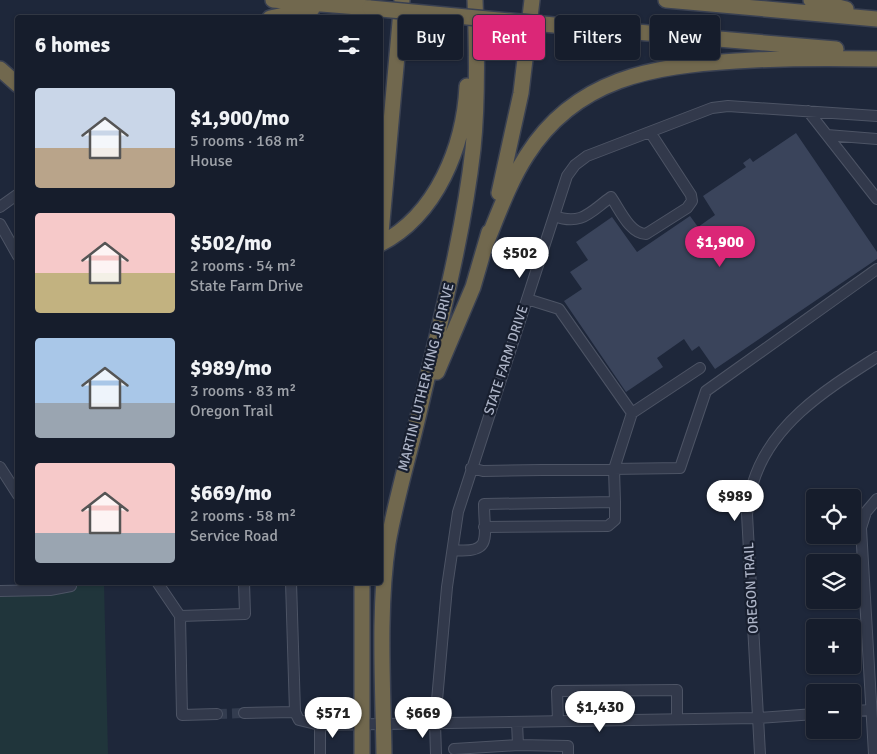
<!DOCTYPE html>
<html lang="en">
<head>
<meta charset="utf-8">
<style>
  :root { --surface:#161d2c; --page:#1f2634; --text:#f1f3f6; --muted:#9ea2a9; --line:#353b48; --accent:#db2777 }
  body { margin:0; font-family:Signika,sans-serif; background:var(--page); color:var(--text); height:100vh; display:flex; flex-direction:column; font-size:19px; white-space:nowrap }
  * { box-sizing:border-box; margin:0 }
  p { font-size:16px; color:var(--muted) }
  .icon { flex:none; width:28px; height:28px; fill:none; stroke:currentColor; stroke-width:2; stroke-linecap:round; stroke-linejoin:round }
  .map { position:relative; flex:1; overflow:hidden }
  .details { position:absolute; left:15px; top:15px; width:368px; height:570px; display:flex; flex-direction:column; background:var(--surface); border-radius:5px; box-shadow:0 1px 4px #0004,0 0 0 1px var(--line) }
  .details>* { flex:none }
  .guide { position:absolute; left:398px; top:15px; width:404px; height:45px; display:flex; gap:10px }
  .fabs { position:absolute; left:806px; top:489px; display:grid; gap:10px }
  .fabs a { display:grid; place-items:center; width:55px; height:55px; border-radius:5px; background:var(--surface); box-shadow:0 1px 4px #0004,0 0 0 1px var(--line); font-size:25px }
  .price { position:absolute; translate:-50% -42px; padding:0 11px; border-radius:18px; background:#fff; color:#222; font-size:16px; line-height:32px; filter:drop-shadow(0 1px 2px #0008) }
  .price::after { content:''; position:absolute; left:50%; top:30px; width:15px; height:11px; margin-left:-8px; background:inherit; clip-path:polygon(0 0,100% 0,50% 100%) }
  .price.on { background:var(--accent); color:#fff }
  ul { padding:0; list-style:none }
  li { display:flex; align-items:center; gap:15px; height:125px; padding:0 20px }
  li span { display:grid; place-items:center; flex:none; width:140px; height:100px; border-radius:5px; color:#555 }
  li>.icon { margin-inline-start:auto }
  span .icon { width:60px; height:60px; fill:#fffc; stroke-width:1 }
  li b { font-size:21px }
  h2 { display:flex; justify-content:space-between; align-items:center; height:60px; padding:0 20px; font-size:21px }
  .tag { padding:0 18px; border-radius:5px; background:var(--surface); box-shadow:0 1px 4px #0004,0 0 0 1px var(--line); font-size:18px; line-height:45px }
  .tag.on { background:var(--accent); color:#fff }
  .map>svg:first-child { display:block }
  .green { fill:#20353b }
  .building { fill:#3a445b }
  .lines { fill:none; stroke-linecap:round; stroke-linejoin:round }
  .minor-tunnel { stroke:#333c4f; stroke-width:10; stroke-dasharray:10 5; stroke-linecap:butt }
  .minor-casing { stroke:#4d5465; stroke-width:12 }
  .highway-casing { stroke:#3a4152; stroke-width:18 }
  .minor { stroke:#32394b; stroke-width:10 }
  .highway { stroke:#71684e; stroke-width:15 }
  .highway-bridge-casing { stroke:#3a4152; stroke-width:18; stroke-linecap:butt }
  .highway-bridge { stroke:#71684e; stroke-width:15 }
  .labels { text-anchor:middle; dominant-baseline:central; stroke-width:4.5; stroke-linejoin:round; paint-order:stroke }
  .street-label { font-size:14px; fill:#adb4c7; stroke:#181f2f }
</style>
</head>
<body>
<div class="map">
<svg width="877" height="754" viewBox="0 0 877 754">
  <rect width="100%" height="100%" fill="#1e273a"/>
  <path class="green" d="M91 583H104L108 754H0V591L50 590Z"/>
  <path class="building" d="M796 133 877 252V259L715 369 699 346 692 351 684 339 657 358 663 367 626 392 564 301 582 289 570 272 588 260 576 242 612 217 637 252 690 216 698 227 715 215 703 196 746 167 743 163 750 158 753 162Z"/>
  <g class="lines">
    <path class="minor-tunnel" d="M217 714 244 713"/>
    <g class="minor-casing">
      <path id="minor" d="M808 111 877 199
        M827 135 877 139
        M0 207 18 194
        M554 216C582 226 590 212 611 197 620 210 630 234 646 234L687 208 692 201 691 195 650 132
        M0 224 18 256
        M527 299 559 309 632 413
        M0 467 18 495
        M471 468 483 471 680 468 706 391 877 269
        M484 527 608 526 615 520V502
        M453 550C494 554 484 537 484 504L615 502 614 469 632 413 700 368
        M157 582 180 616 182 715 217 714
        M291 582 295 712 299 720 320 725 757 718 815 714
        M0 591 50 590 71 586 70 582
        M180 616 245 614 244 582
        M852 711 871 710
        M244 713 295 712
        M558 721 557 691 677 690V719
        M517 722 518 745 568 746V754
        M454 749 518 745
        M320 754V725
        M436 754 435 723 447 587 458 512 567 176 575 165 587 156 712 108 728 106 877 116
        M760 754 747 514C749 504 750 493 753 483 771 423 827 389 877 357
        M874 754 861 528 866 512 877 499"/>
    </g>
    <g class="highway-casing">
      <path id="highway" d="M273 0 370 8
        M666 0 877 19
        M811 0 846 9
        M270 18 312 9
        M554 25 836 49
        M0 69 18 85
        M499 193 521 93 532 0
        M487 241C499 212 510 181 527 155 576 78 653 66 736 61 783 58 830 58 877 59
        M380 244C437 215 464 146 467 86
        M380 244 402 0
        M437 372 473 287 489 232
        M362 754V582
        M384 754C383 687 378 609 388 543 396 498 409 456 419 413 439 326 463 238 473 149 478 100 477 50 475 0"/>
    </g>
    <use href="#minor" class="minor"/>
    <use href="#highway" class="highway"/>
    <g class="highway-bridge-casing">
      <path id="highway-bridge" d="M370 8 554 25"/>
    </g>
    <use href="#highway-bridge" class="highway-bridge"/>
  </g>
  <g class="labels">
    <g class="street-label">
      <text transform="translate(506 360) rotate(-72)">STATE FARM DRIVE</text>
      <text transform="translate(426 377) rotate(-76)">MARTIN LUTHER KING JR DRIVE</text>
      <text transform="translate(751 588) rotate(-93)">OREGON TRAIL</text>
    </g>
  </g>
</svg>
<div class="fabs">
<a><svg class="icon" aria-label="locate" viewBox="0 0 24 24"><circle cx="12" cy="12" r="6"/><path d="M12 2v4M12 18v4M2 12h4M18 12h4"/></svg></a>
<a><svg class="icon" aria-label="layers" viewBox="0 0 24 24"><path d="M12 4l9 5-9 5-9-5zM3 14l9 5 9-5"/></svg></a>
<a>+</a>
<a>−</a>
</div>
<b class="price on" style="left:720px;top:268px">$1,900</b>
<b class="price" style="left:520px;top:279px">$502</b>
<b class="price" style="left:735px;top:522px">$989</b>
<b class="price" style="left:600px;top:733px">$1,430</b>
<b class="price" style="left:333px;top:739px">$571</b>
<b class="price" style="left:423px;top:739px">$669</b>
<div class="guide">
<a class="tag">Buy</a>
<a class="tag on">Rent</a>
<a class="tag">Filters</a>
<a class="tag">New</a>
</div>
<section class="details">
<h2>6 homes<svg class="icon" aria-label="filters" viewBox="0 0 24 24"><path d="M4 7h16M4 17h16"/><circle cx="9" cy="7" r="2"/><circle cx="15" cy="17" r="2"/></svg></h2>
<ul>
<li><span style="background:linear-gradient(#c9d6e8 60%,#b9a48a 0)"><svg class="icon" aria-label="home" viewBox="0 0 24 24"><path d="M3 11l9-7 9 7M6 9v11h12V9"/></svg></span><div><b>$1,900/mo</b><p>5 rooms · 168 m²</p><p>House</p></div></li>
<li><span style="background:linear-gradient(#f6c9c9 60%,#c2b280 0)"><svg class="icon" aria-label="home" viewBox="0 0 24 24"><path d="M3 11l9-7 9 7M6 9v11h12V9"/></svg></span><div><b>$502/mo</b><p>2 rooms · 54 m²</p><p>State Farm Drive</p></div></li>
<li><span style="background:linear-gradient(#a9c7e8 65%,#9aa5b1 0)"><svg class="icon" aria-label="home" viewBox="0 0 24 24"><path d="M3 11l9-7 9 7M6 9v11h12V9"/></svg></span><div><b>$989/mo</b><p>3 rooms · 83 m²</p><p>Oregon Trail</p></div></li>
<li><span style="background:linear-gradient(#f6c9c9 70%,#9aa5b1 0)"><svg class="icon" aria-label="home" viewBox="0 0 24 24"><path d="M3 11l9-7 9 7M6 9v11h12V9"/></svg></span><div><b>$669/mo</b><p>2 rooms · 58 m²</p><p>Service Road</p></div></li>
</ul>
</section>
</div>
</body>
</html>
